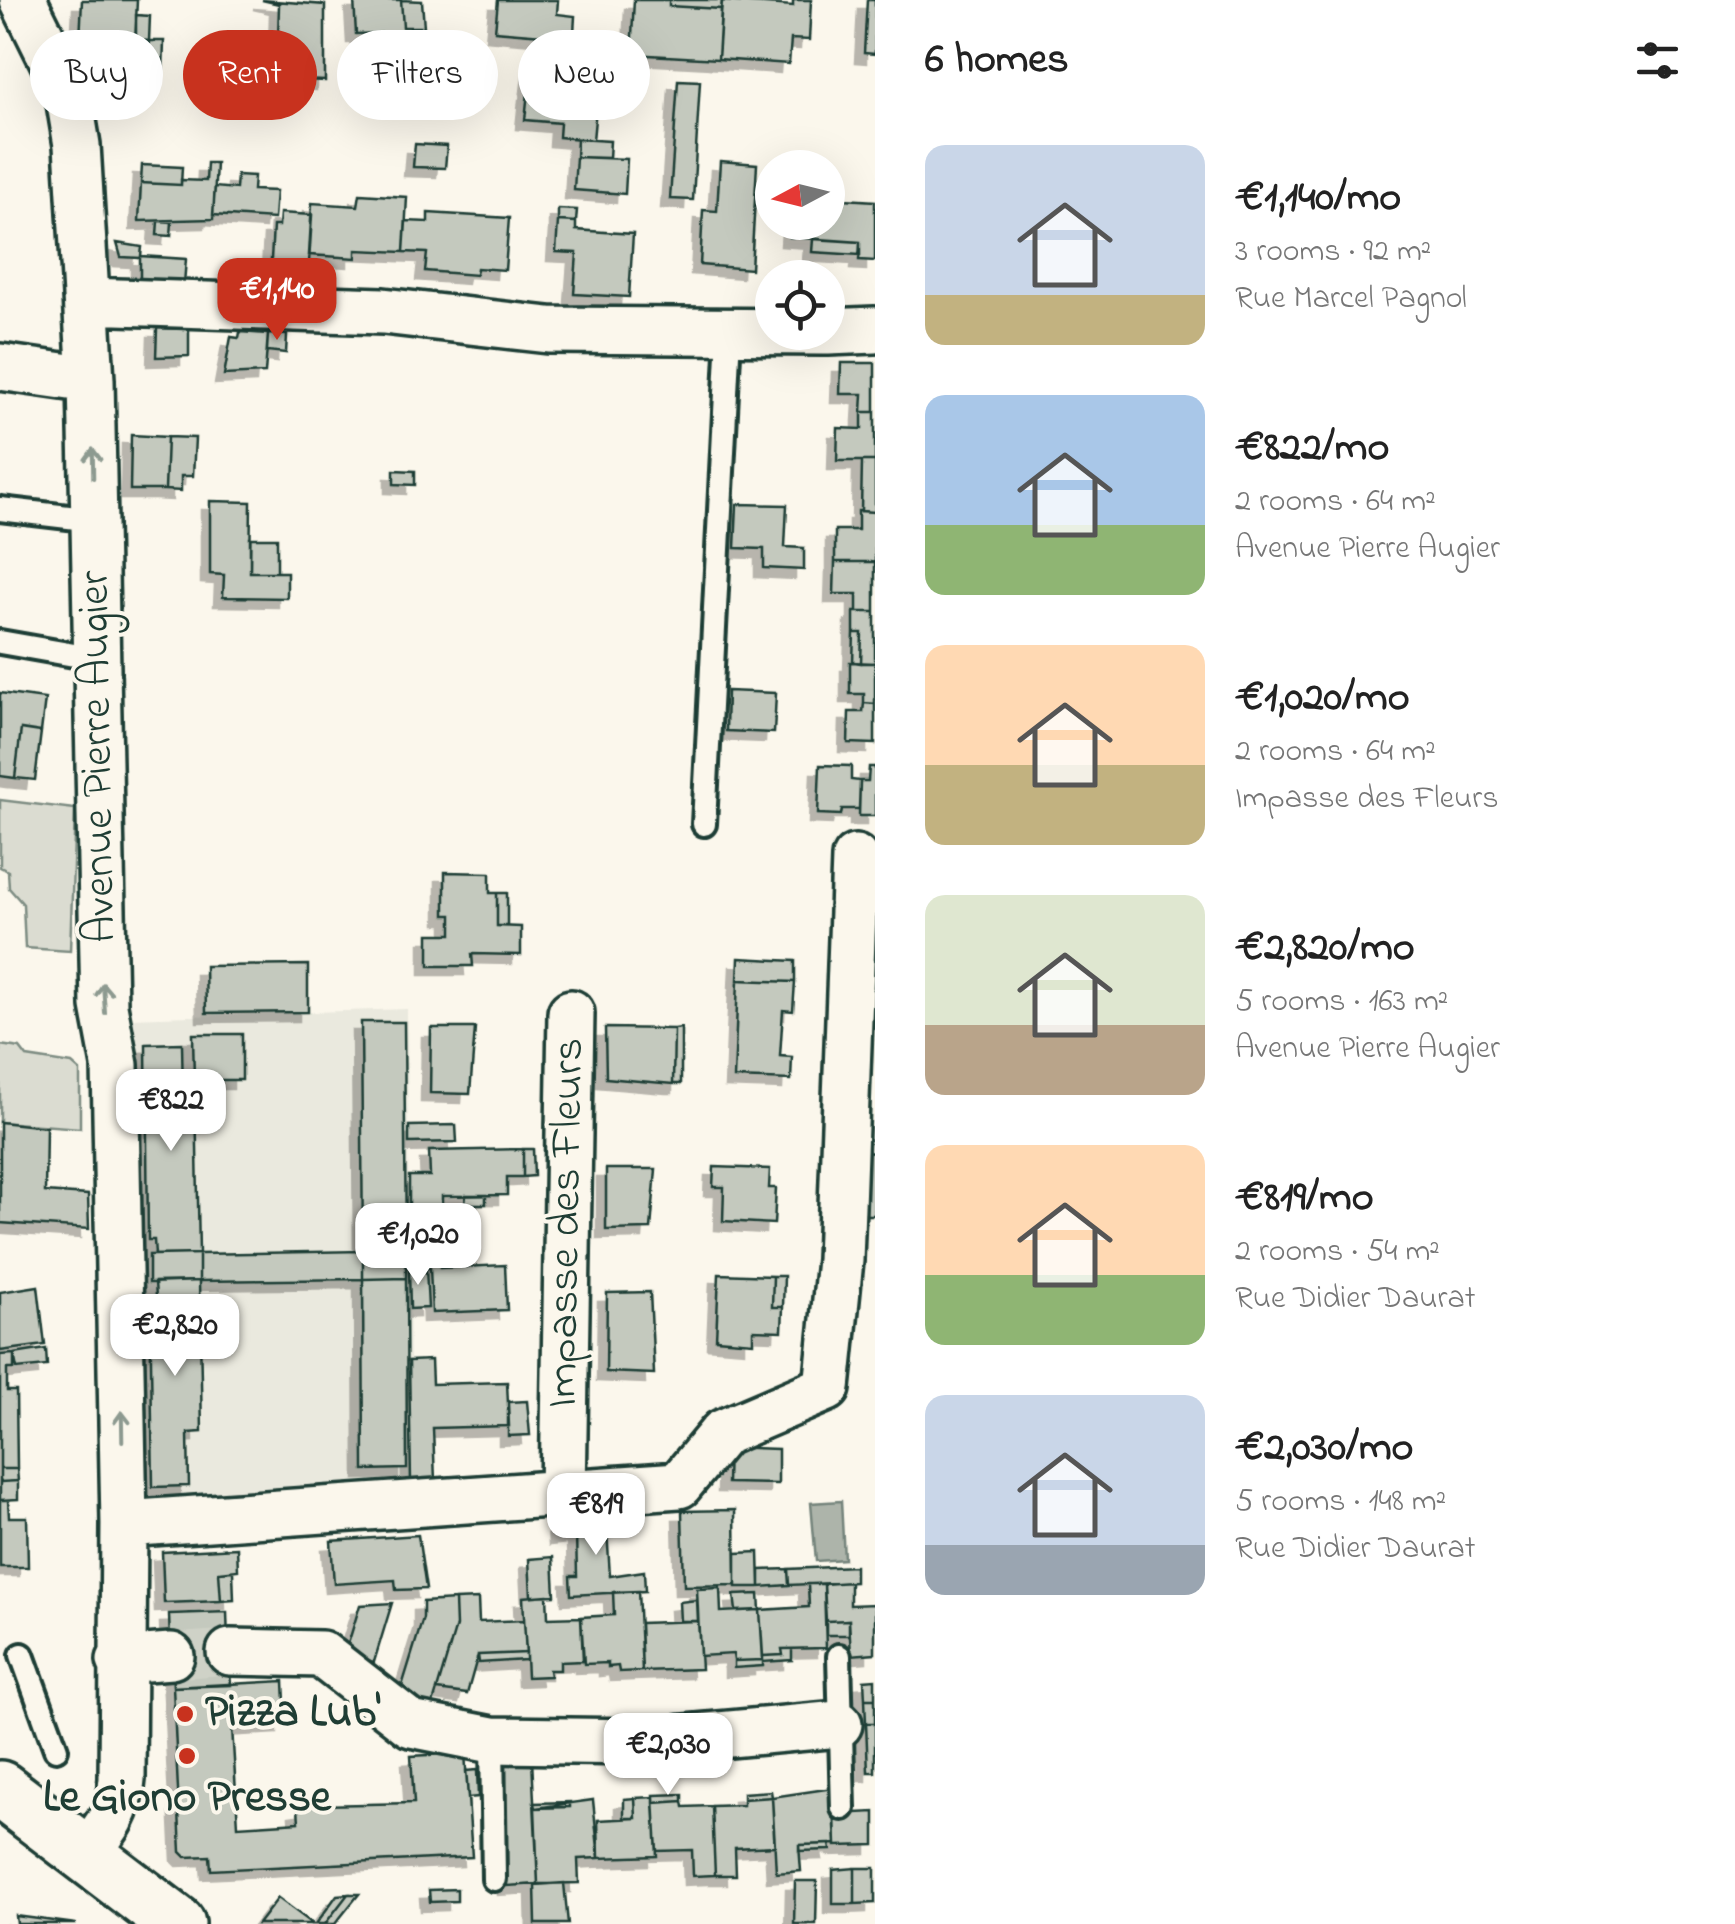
<!DOCTYPE html>
<html lang="en">
<head>
<meta charset="utf-8">
<style>
  :root { --surface:#fff; --page:#f6f6f6; --text:#222; --muted:#767676; --accent:#c8321e }
  body { margin:0; font-family:"Indie Flower",sans-serif; background:var(--page); color:var(--text); height:100vh; display:flex; flex-direction:column; font-size:38px; white-space:nowrap }
  * { box-sizing:border-box; margin:0 }
  p { font-size:32px; color:var(--muted) }
  .icon { flex:none; width:55px; height:55px; fill:none; stroke:currentColor; stroke-width:2; stroke-linecap:round; stroke-linejoin:round }
  .map { position:relative; flex:1; overflow:hidden }
  .side { display:flex; flex-direction:column; background:var(--surface); width:860px }
  .side>* { flex:none }
  .top-card { position:absolute; left:30px; top:30px; width:695px; height:90px; display:flex; gap:20px }
  .needle { width:65px; rotate:263deg }
  .tools { position:absolute; left:755px; top:150px; display:grid; gap:20px }
  .tools a { display:grid; place-items:center; width:90px; height:90px; border-radius:50%; background:var(--surface); box-shadow:0 10px 40px #0002; font-size:50px }
  .price { position:absolute; translate:-50% -85px; padding:0 22px; border-radius:20px; background:#fff; color:#222; font-size:32px; line-height:65px; filter:drop-shadow(0 2px 5px #0008) }
  .price::after { content:''; position:absolute; left:50%; top:60px; width:30px; height:22px; margin-left:-15px; background:inherit; clip-path:polygon(0 0,100% 0,50% 100%) }
  .price.active { background:var(--accent); color:#fff }
  ul { padding:0; list-style:none }
  li { display:flex; align-items:center; gap:30px; height:250px; padding:0 50px }
  li span { display:grid; place-items:center; flex:none; width:280px; height:200px; border-radius:20px; color:#555 }
  li>.icon { margin-inline-start:auto }
  span .icon { width:120px; height:120px; fill:#fffc; stroke-width:1 }
  li b { font-size:42px }
  h2 { display:flex; justify-content:space-between; align-items:center; height:120px; padding:0 50px; font-size:42px }
  .chip { padding:0 35px; border-radius:45px; background:var(--surface); box-shadow:0 10px 40px #0002; font-size:35px; line-height:90px }
  .chip.active { background:var(--accent); color:#fff }
  main { display:flex; flex:1; min-height:0 }
  .map>svg:first-child { display:block }
  .built { fill:#eae9de }
  .green { fill:#dbdcd1; stroke:#7d8c82; stroke-width:2.5 }
  .water { fill:#adb4aa; stroke:#74847b; stroke-width:2.5 }
  .building { fill:#c4c9be; stroke:#1f3d34; stroke-width:2.5; filter:url(#shadow) }
  .lines { fill:none; stroke-linecap:round; stroke-linejoin:round }
  .minor-tunnel { stroke:#cfd2c7; stroke-width:45; stroke-dasharray:45 22; stroke-linecap:butt }
  .service-casing { stroke:#1f3d34; stroke-width:30 }
  .minor-casing { stroke:#1f3d34; stroke-width:52 }
  .secondary-casing { stroke:#1f3d34; stroke-width:62 }
  .service { stroke:#fbf7ec; stroke-width:22 }
  .minor { stroke:#fbf7ec; stroke-width:45 }
  .secondary { stroke:#fbf7ec; stroke-width:55 }
  .oneway { stroke:#8d9a90 }
  .poi-dot { fill:#c8321e; stroke:#fbf7ec; stroke-width:4 }
  .labels { text-anchor:middle; dominant-baseline:central; stroke-width:8; stroke-linejoin:round; paint-order:stroke }
  .street-label { font-size:45px; fill:#1f3d34; stroke:#fbf7ec }
  .poi-label { font-size:45px; font-weight:bold; fill:#1f3d34; stroke:#fbf7ec; text-anchor:start }
</style>
</head>
<body>
<main>
<div class="map">
<svg width="875" height="1924" viewBox="0 0 875 1924">
  <defs>
    <filter id="shadow"><feDropShadow dx="-9" dy="9" stdDeviation="0" flood-color="#0004"/></filter>
  </defs>
  <rect width="100%" height="100%" fill="#fbf7ec"/>
  <filter id="ink" filterUnits="userSpaceOnUse"><feTurbulence type="fractalNoise" baseFrequency=".01" numOctaves="2"/><feDisplacementMap in="SourceGraphic" scale="20" xChannelSelector="R" yChannelSelector="G"/><feConvolveMatrix kernelMatrix="1 2 1 2 8 2 1 2 1" color-interpolation-filters="sRGB"/></filter>
  <g filter="url(#ink)">
    <path class="built" d="M407 1009 411 1483 145 1497 130 1018Z"/>
    <path class="green" d="M0 800 75 809 70 951 25 948 23 904 9 888 8 871 0 867Z
      M0 1045 20 1048 27 1057 72 1064 80 1071V1128L0 1122Z"/>
    <path class="water" d="M841 1501 844 1559 816 1561 811 1503Z"/>
    <path class="building" d="M82 0H137L135 42 80 40Z
      M262 0 325 5V81L251 78 252 38 278 39 279 4Z
      M354 0H401L403 27H424L427 75 384 78 381 33 356 34Z
      M401 0 422 1 424 27H403Z
      M498 0H558L557 14 575 16 573 50 553 48 554 36 495 31Z
      M634 0H669V6L721 9 718 59 631 54Z
      M669 0H722L721 9 669 6Z
      M793 0H811L809 40 791 39 789 64 718 59 722 1 793 6Z
      M867 0H875V54L864 53Z
      M136 15 150 16 149 41 136 40Z
      M136 40 149 41 147 72 102 70 105 41Z
      M149 41H164L163 73 147 72Z
      M532 67H537L536 83H541V91H529Z
      M411 76 412 92 385 93 384 78Z
      M678 80 700 81 693 200 670 199Z
      M528 91 546 92 545 104 596 108 593 140 559 137 560 123 525 120Z
      M577 139 610 141 609 158 576 157Z
      M415 144 447 146 445 168 413 167Z
      M576 157 627 159 625 194 574 190Z
      M720 161 757 164 751 269 700 265 703 210 717 211Z
      M207 163H216L213 219 139 221 141 183 181 185V180L206 181Z
      M142 165 182 167 181 185 141 183Z
      M237 175 254 176 253 190 276 191 274 219 213 215 215 187 236 189Z
      M360 194 407 197 404 252 356 250V258L309 255 312 203 358 206Z
      M828 198 875 201V261L859 260 860 242 790 237 791 222H828Z
      M558 209 577 210 576 222 558 221Z
      M280 213 312 215 308 279 270 276 273 226H279Z
      M428 213 509 218 505 270 477 268 476 275 425 271 427 253 404 252 406 221 428 222Z
      M158 221 172 222 171 236 157 235Z
      M558 221 576 222V230L633 234 629 297 574 294 577 253 556 252Z
      M813 239 860 242V255L812 252Z
      M117 243 142 247 141 256 186 259 184 284 140 281V258L121 257Z
      M157 328 189 329V356L156 357Z
      M240 332 268 334 265 373 224 375 231 337 239 338Z
      M268 334 287 335 286 353 267 351Z
      M841 363H875V412H862L863 394H840Z
      M862 412H875V461H837L838 428 862 429Z
      M131 435 167 437 165 490H130Z
      M167 437 195 438 193 476H181V491L165 490Z
      M862 461H875V512L861 511Z
      M394 470 415 471V485L394 484Z
      M210 501 251 502 250 572H287V598L223 597 224 575 210 574Z
      M737 504 787 505 785 547 804 548V570L764 568V549L735 548Z
      M858 511 875 512V562H835V530H858Z
      M250 538H277V572H250Z
      M835 562H875V612H857V594H834Z
      M854 612H875V663H861L862 633H854Z
      M854 633H862L861 663 853 662Z
      M850 662 875 663V704L864 703V694H850Z
      M727 691 776 693 774 733 726 731Z
      M0 693 45 699 41 732 21 729 15 778 0 776Z
      M864 703 875 704V744L848 743 849 712H863Z
      M21 729 41 732 35 780 15 778Z
      M820 765 851 766V780L860 781 859 809H842L841 815 818 814Z
      M869 767H875V816H859L860 781H868Z
      M445 872 490 873V893H497V926L521 927V955L472 954 473 966H429V934H452V915H445Z
      M497 893H507V926H497Z
      M739 958 795 961V982L738 980Z
      M308 965V1012L206 1013 205 966Z
      M738 980 795 982 793 1011 783 1010 780 1056 792 1057 791 1080 734 1078Z
      M361 1022H404L406 1250 363 1251Z
      M431 1028H475L470 1094 430 1093Z
      M605 1028 674 1029 673 1084 606 1078Z
      M681 1028V1084H673L674 1029Z
      M193 1034H242V1080H194Z
      M182 1043 183 1094H196L199 1254 155 1255 154 1240H148L146 1044Z
      M0 1122 46 1127 45 1192 88 1195 89 1229 0 1223Z
      M456 1125 457 1142 409 1143V1126Z
      M523 1149V1177H507V1195L442 1196V1218H409V1176H430L429 1151Z
      M523 1149H533L534 1176 523 1177Z
      M866 1152 875 1153V1215H864Z
      M714 1167 770 1169 769 1188H776L774 1224 723 1221 724 1187H713Z
      M606 1169H656L651 1229 606 1230Z
      M466 1195H486V1204H465Z
      M439 1244 440 1268 505 1265 507 1310 432 1313 430 1268H409L410 1245Z
      M406 1250V1278L363 1279V1251Z
      M363 1251V1279L199 1281V1254Z
      M199 1254V1281L149 1283V1255Z
      M409 1268H426L428 1308 410 1309Z
      M719 1274 773 1276 772 1307H783L782 1331 753 1330V1342L716 1339Z
      M773 1276H784L783 1307H772Z
      M406 1278 407 1469 364 1470 363 1279Z
      M199 1281 202 1432 188 1433 189 1486 153 1487 150 1298 156 1297 155 1282Z
      M38 1286 45 1345 0 1351V1292Z
      M650 1292 654 1374 606 1372 607 1293Z
      M46 1349 47 1366 17 1369 14 1354Z
      M14 1354V1369H7V1391H16L17 1469H0V1355Z
      M431 1360 432 1384 507 1382 509 1426 433 1428 435 1481 411 1483 409 1361Z
      M527 1401 530 1435 508 1436V1402Z
      M728 1447 778 1449V1484L727 1483Z
      M0 1469H17L18 1481 0 1482Z
      M18 1481V1499L0 1500V1482Z
      M0 1500H8L9 1517H27L28 1567H0Z
      M735 1510 736 1585 684 1586 682 1511Z
      M612 1515V1530H607L610 1576 644 1571 645 1591 571 1595 570 1576H577L576 1534 558 1536 557 1517Z
      M418 1535 426 1589 396 1590 395 1580 334 1584 331 1541Z
      M237 1548 238 1570 219 1572 221 1601 164 1603 162 1552Z
      M759 1552 760 1587H736V1553Z
      M553 1557 555 1595 531 1596 529 1559Z
      M855 1566V1582L789 1585 788 1569Z
      M788 1569 789 1585 760 1587V1570Z
      M233 1571 234 1600 221 1601 219 1572Z
      M850 1582V1605L875 1604V1653L851 1655 849 1620 826 1621 824 1584Z
      M808 1584H824L826 1648 782 1649 783 1655 763 1656 760 1610 809 1607Z
      M720 1588 721 1612 760 1610 763 1660 734 1661 733 1654 700 1656 697 1589Z
      M638 1591 642 1671 619 1672 618 1666 608 1667V1663L584 1664 581 1617 614 1615 613 1592Z
      M759 1594 760 1610 736 1611 734 1595Z
      M547 1595 548 1618 581 1617 583 1661 560 1662V1670H549L550 1676 527 1677 523 1597Z
      M478 1599 479 1622 524 1620 526 1653 478 1655 467 1694 437 1690 456 1626 455 1600Z
      M455 1600 456 1626 432 1707 399 1696 423 1618V1602Z
      M697 1600 698 1621H680L679 1602Z
      M392 1603 374 1662 345 1654 360 1605Z
      M227 1612 228 1642 170 1644 169 1614Z
      M849 1620V1635H826V1621Z
      M698 1621 701 1669 642 1671 640 1623Z
      M228 1642 231 1685 173 1687 170 1644Z
      M782 1649H792V1660L763 1662V1656L783 1655Z
      M526 1653V1660L479 1663 478 1655Z
      M763 1660V1666L734 1668V1661Z
      M875 1679V1699H865L864 1680Z
      M284 1681 286 1724 232 1727 238 1826 299 1822 298 1808 319 1805 414 1803 411 1756 465 1753 472 1857 211 1870 210 1856 186 1857 181 1852 173 1687Z
      M865 1699H875V1723H866Z
      M866 1723H875V1772H868Z
      M532 1759 538 1884 507 1886 501 1760Z
      M477 1770 478 1797 468 1798 466 1771Z
      M833 1788 836 1844 799 1845 801 1871 776 1873 772 1797Z
      M771 1791 772 1797 743 1799V1793Z
      M683 1794V1801L654 1803V1795Z
      M654 1797 657 1856 599 1858 598 1820 636 1818 635 1798Z
      M772 1797 775 1846 735 1848 736 1875H715L712 1806 743 1805V1799Z
      M635 1798 636 1818H624V1799Z
      M593 1800 599 1858 578 1859 579 1883 538 1884 535 1808Z
      M683 1801 684 1807 712 1806 715 1875 693 1876 692 1850 657 1851 654 1803Z
      M570 1802V1807L535 1808 534 1803Z
      M875 1812V1845L836 1846 835 1814Z
      M830 1844 831 1850 799 1851V1845Z
      M855 1868V1904H833V1870Z
      M855 1868H875V1903L855 1904Z
      M795 1881H817L816 1924H794Z
      M564 1883 568 1924H536L535 1885Z
      M457 1889V1901L430 1902 429 1890Z
      M348 1894H359L335 1924H325Z
      M348 1894 325 1924H316L337 1895Z
      M278 1898 313 1924H258Z
      M16 1916 76 1924H17Z"/>
    <g class="lines">
      <path class="minor-tunnel" d="M171 1656 230 1652"/>
      <g class="service-casing">
        <path id="service" d="M0 509 94 520
          M0 642 97 659
          M704 824 729 334
          M22 1655 56 1749
          M839 1656 843 1808
          M492 1740 494 1879"/>
      </g>
      <g class="minor-casing">
        <path id="minor" d="M23 0 68 91 77 145 91 380 104 1006 115 1065 124 1524 122 1779C120 1812 106 1829 86 1854
          M87 301 383 311 549 330 824 332
          M828 332 875 330
          M0 367 91 380
          M563 1493 571 1013
          M124 1524 679 1485 722 1433 827 1388 840 1260 855 858
          M230 1652 321 1654 411 1724 492 1740 642 1742 839 1724
          M120 1660 171 1656"/>
      </g>
      <g class="secondary-casing">
        <path id="secondary" d="M0 1789 177 1924"/>
      </g>
      <use href="#service" class="service"/>
      <use href="#minor" class="minor"/>
      <use href="#secondary" class="secondary"/>
    </g>
    <defs><path id="oneway-shaft" d="M-6 0H5M1.5-3L5.5 0L1.5 3" fill="none" stroke-width="1.6" stroke-linecap="round" stroke-linejoin="round" transform="scale(2.5)"/></defs>
    <g class="oneway">
      <use href="#oneway-shaft" transform="translate(93 463) rotate(-91)"/>
      <use href="#oneway-shaft" transform="translate(104 998) rotate(-94)"/>
      <use href="#oneway-shaft" transform="translate(122 1426) rotate(-91)"/>
    </g>
  </g>
  <g class="poi-dot">
    <circle cx="185" cy="1714" r="10"/>
    <circle cx="187" cy="1756" r="10"/>
  </g>
  <g class="labels">
    <g class="street-label">
      <text transform="translate(99 757) rotate(-91)">Avenue Pierre Augier</text>
      <text transform="translate(567 1223) rotate(-89)">Impasse des Fleurs</text>
    </g>
    <g class="poi-label">
      <text x="205" y="1714">Pizza Lub'</text>
      <text x="187" y="1799" text-anchor="middle">Le Giono Presse</text>
    </g>
  </g>
</svg>
<div class="tools">
<a><svg class="needle" viewBox="-14 -14 28 28"><path d="M0-13l5 13h-10z" fill="#e53935"/><path d="M0 13l5-13h-10z" fill="#767676"/></svg></a>
<a><svg class="icon" aria-label="locate" viewBox="0 0 24 24"><circle cx="12" cy="12" r="6"/><path d="M12 2v4M12 18v4M2 12h4M18 12h4"/></svg></a>
</div>
<b class="price active" style="left:277px;top:343px">€1,140</b>
<b class="price" style="left:171px;top:1154px">€822</b>
<b class="price" style="left:418px;top:1288px">€1,020</b>
<b class="price" style="left:175px;top:1379px">€2,820</b>
<b class="price" style="left:596px;top:1558px">€819</b>
<b class="price" style="left:668px;top:1798px">€2,030</b>
<div class="top-card">
<a class="chip">Buy</a>
<a class="chip active">Rent</a>
<a class="chip">Filters</a>
<a class="chip">New</a>
</div>
</div>
<section class="side">
<h2>6 homes<svg class="icon" aria-label="filters" viewBox="0 0 24 24"><path d="M4 7h16M4 17h16"/><circle cx="9" cy="7" r="2"/><circle cx="15" cy="17" r="2"/></svg></h2>
<ul>
<li><span style="background:linear-gradient(#c9d6e8 75%,#c2b280 0)"><svg class="icon" aria-label="home" viewBox="0 0 24 24"><path d="M3 11l9-7 9 7M6 9v11h12V9"/></svg></span><div><b>€1,140/mo</b><p>3 rooms · 92 m²</p><p>Rue Marcel Pagnol</p></div></li>
<li><span style="background:linear-gradient(#a9c7e8 65%,#8fb573 0)"><svg class="icon" aria-label="home" viewBox="0 0 24 24"><path d="M3 11l9-7 9 7M6 9v11h12V9"/></svg></span><div><b>€822/mo</b><p>2 rooms · 64 m²</p><p>Avenue Pierre Augier</p></div></li>
<li><span style="background:linear-gradient(#ffd9b3 60%,#c2b280 0)"><svg class="icon" aria-label="home" viewBox="0 0 24 24"><path d="M3 11l9-7 9 7M6 9v11h12V9"/></svg></span><div><b>€1,020/mo</b><p>2 rooms · 64 m²</p><p>Impasse des Fleurs</p></div></li>
<li><span style="background:linear-gradient(#dfe7d0 65%,#b9a48a 0)"><svg class="icon" aria-label="home" viewBox="0 0 24 24"><path d="M3 11l9-7 9 7M6 9v11h12V9"/></svg></span><div><b>€2,820/mo</b><p>5 rooms · 163 m²</p><p>Avenue Pierre Augier</p></div></li>
<li><span style="background:linear-gradient(#ffd9b3 65%,#8fb573 0)"><svg class="icon" aria-label="home" viewBox="0 0 24 24"><path d="M3 11l9-7 9 7M6 9v11h12V9"/></svg></span><div><b>€819/mo</b><p>2 rooms · 54 m²</p><p>Rue Didier Daurat</p></div></li>
<li><span style="background:linear-gradient(#c9d6e8 75%,#9aa5b1 0)"><svg class="icon" aria-label="home" viewBox="0 0 24 24"><path d="M3 11l9-7 9 7M6 9v11h12V9"/></svg></span><div><b>€2,030/mo</b><p>5 rooms · 148 m²</p><p>Rue Didier Daurat</p></div></li>
</ul>
</section>
</main>
</body>
</html>
